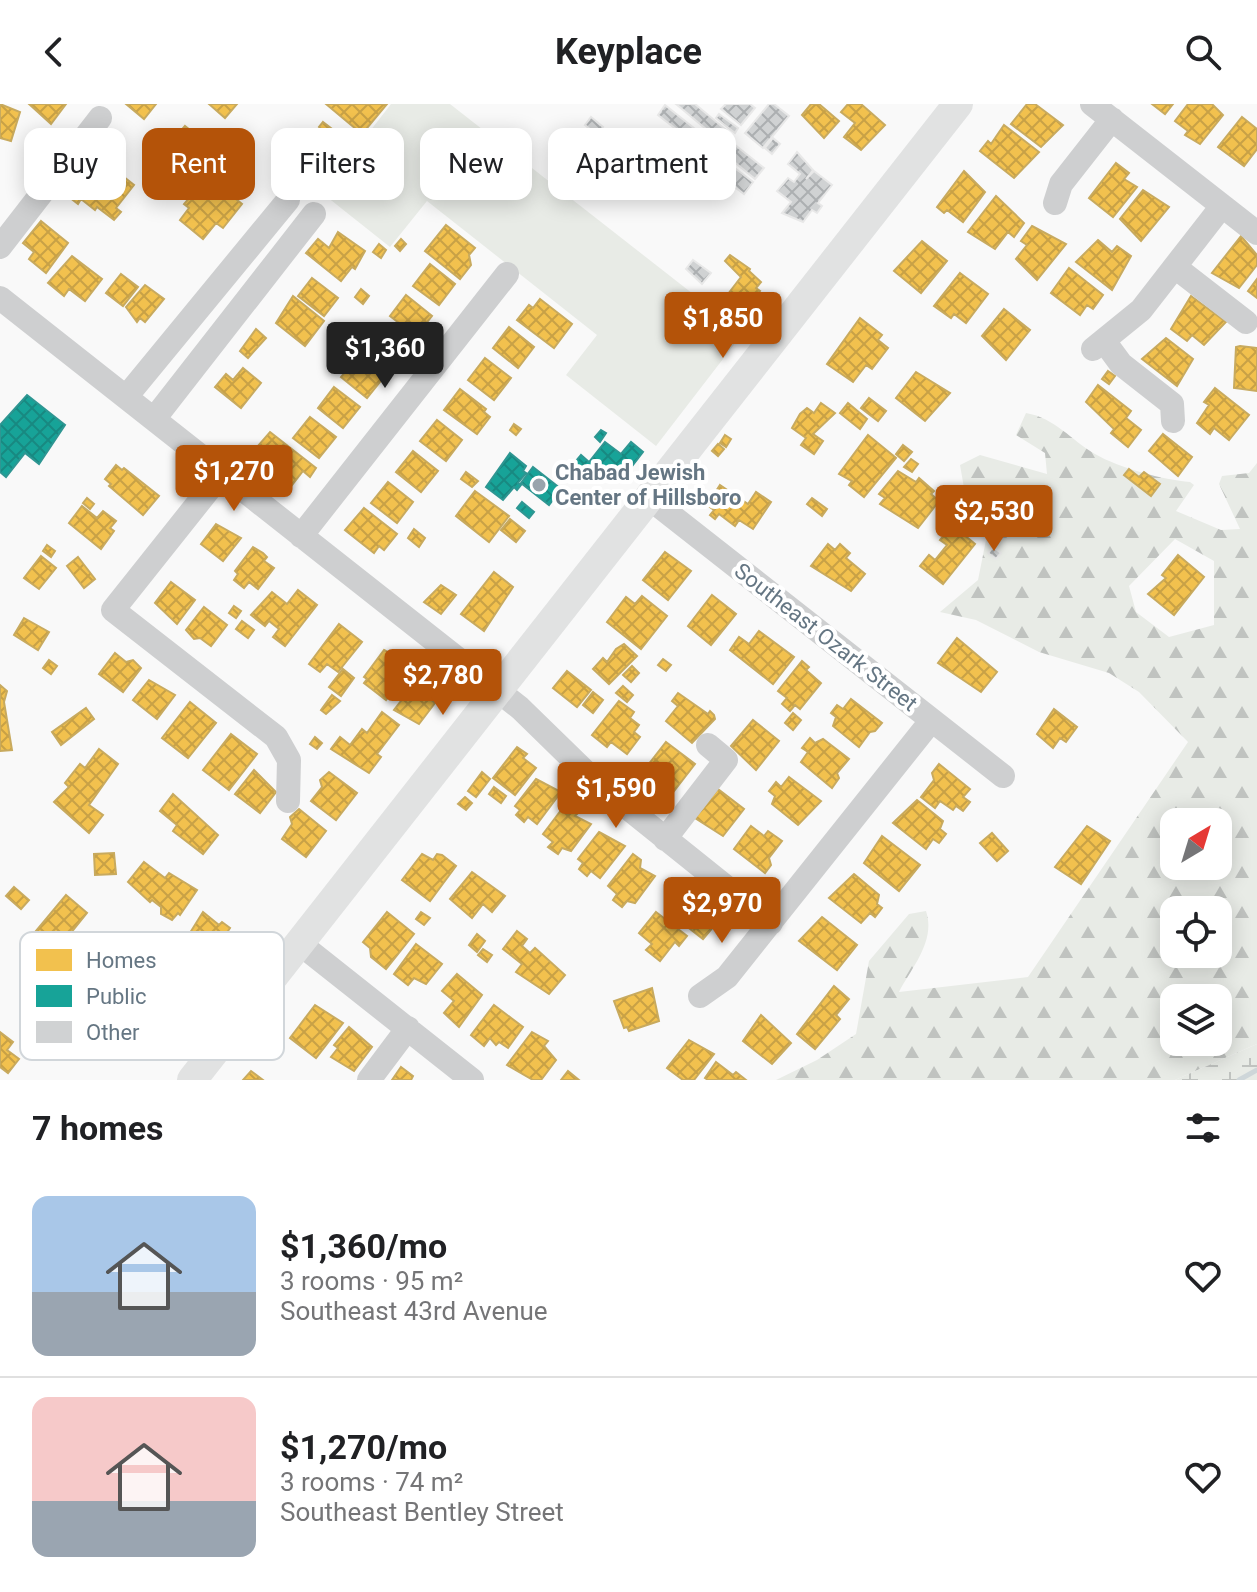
<!DOCTYPE html>
<html lang="en">
<head>
<meta charset="utf-8">
<style>
  :root { --surface:#fff; --page:#f6f6f6; --text:#202124; --muted:#757577; --line:#e0e0e0; --accent:#b45309 }
  body { margin:0; font-family:Roboto,sans-serif; background:var(--page); color:var(--text); height:100vh; display:flex; flex-direction:column; font-size:30px; white-space:nowrap }
  * { box-sizing:border-box; margin:0 }
  p { font-size:26px; color:var(--muted) }
  .icon { flex:none; width:44px; height:44px; fill:none; stroke:currentColor; stroke-width:2; stroke-linecap:round; stroke-linejoin:round }
  .map { position:relative; height:976px; overflow:hidden }
  .panel { display:flex; flex-direction:column; background:var(--surface); flex:1 }
  .panel>* { flex:none }
  .banner { position:absolute; left:24px; top:24px; width:800px; height:72px; display:flex; gap:16px }
  .needle { width:52px; rotate:38deg }
  .fabs { position:absolute; left:1160px; top:704px; display:grid; gap:16px }
  .fabs a { display:grid; place-items:center; width:72px; height:72px; border-radius:16px; background:var(--surface); box-shadow:0 4px 20px #0003; font-size:40px }
  .price { position:absolute; translate:-50% -68px; padding:0 18px; border-radius:8px; background:var(--accent); color:#fff; font-size:26px; line-height:52px; filter:drop-shadow(0 2px 4px #0008) }
  .price::after { content:''; position:absolute; left:50%; top:48px; width:24px; height:18px; margin-left:-12px; background:inherit; clip-path:polygon(0 0,100% 0,50% 100%) }
  .price.on { background:#222; color:#fff }
  ul { padding:0; list-style:none }
  li { display:flex; align-items:center; gap:24px; height:200px; padding:0 32px }
  li+li { border-top:2px solid var(--line) }
  li span { display:grid; place-items:center; flex:none; width:224px; height:160px; border-radius:16px; color:#555 }
  li>.icon { margin-inline-start:auto }
  span .icon { width:96px; height:96px; fill:#fffc; stroke-width:1 }
  li b { font-size:34px }
  h2 { display:flex; justify-content:space-between; align-items:center; height:96px; padding:0 32px; font-size:34px }
  .chip { padding:0 28px; border-radius:16px; background:var(--surface); box-shadow:0 4px 20px #0003; font-size:28px; line-height:72px }
  .chip.on { background:var(--accent); color:#fff }
  header { display:flex; justify-content:space-between; align-items:center; height:104px; padding:0 32px; background:var(--surface); font-size:36px; font-weight:700 }
  .map>svg:first-child { display:block }
  .grass { fill:#e8ebe6 }
  .forest { fill:url(#forest-firs); fill-rule:evenodd }
  .wetland { fill:url(#wetland-marsh) }
  .homes { fill:url(#homes-cross-hatch); stroke:#c8aa5e; stroke-width:2 }
  .public { fill:url(#public-cross-hatch); stroke:#2e9692; stroke-width:2 }
  .lines { fill:none; stroke-linecap:round; stroke-linejoin:round }
  .stream { stroke:#ced6d9; stroke-width:5 }
  .building { fill:url(#building-cross-hatch); stroke:#e8e8e8; stroke-width:2 }
  .minor { stroke:#cecfd0; stroke-width:24 }
  .major { stroke:#e1e2e2; stroke-width:30 }
  .poi-dot { fill:#99a4ac; stroke:#fff; stroke-width:3 }
  .labels { text-anchor:middle; dominant-baseline:central; stroke-width:8; stroke-linejoin:round; paint-order:stroke }
  .poi-label { font-size:22px; font-weight:bold; fill:#657683; stroke:#fff; text-anchor:start }
  .street-label { font-size:22px; fill:#657683; stroke:#fff }
  .key { fill:#fff; stroke:#d1d6da; stroke-width:2 }
  .key-label { font-size:22px; fill:#657683 }
</style>
</head>
<body>
<header><svg class="icon" aria-label="back" viewBox="0 0 24 24"><path d="M15 5l-7 7 7 7"/></svg>Keyplace<svg class="icon" aria-label="search" viewBox="0 0 24 24"><circle cx="10" cy="10" r="6"/><path d="M15 15l6 6"/></svg></header>
<div class="map">
<svg width="1257" height="976" viewBox="0 0 1257 976">
  <defs>
    <pattern id="forest-firs" width="22" height="20" patternUnits="userSpaceOnUse" patternTransform="scale(2)"><rect width="22" height="20" fill="#e8ebe6"/><path d="M5 1l3.5 6h-7zM16 11l3.5 6h-7z" fill="#c0c3c0"/></pattern>
    <pattern id="wetland-marsh" width="20" height="14" patternUnits="userSpaceOnUse" patternTransform="scale(2)"><rect width="20" height="14" fill="#e8ebe6"/><path d="M1 5h8M5 5V1M11 12h8M15 12V8" fill="none" stroke="#c0c3c0"/></pattern>
    <pattern id="homes-cross-hatch" width="8" height="8" patternUnits="userSpaceOnUse" patternTransform="scale(2)"><rect width="8" height="8" fill="#f2c14e"/><path d="M0 0l8 8M0 8l8-8" fill="none" stroke="#c8a146"/></pattern>
    <pattern id="public-cross-hatch" width="8" height="8" patternUnits="userSpaceOnUse" patternTransform="scale(2)"><rect width="8" height="8" fill="#17a398"/><path d="M0 0l8 8M0 8l8-8" fill="none" stroke="#188981"/></pattern>
    <pattern id="building-cross-hatch" width="8" height="8" patternUnits="userSpaceOnUse" patternTransform="scale(2)"><rect width="8" height="8" fill="#d0d2d3"/><path d="M0 0l8 8M0 8l8-8" fill="none" stroke="#acafb1"/></pattern>
  </defs>
  <rect width="100%" height="100%" fill="#f9f9f9"/>
  <path class="grass" d="M391 0H450L743 229 656 342 566 271 597 231 427 97 390 143 322 89Z"/>
  <path class="forest" d="M1026 309C1055 314 1071 336 1095 350 1119 364 1164 376 1190 378L1194 381 1176 407 1221 426 1240 425 1219 380 1222 372 1249 369 1257 359V940L1175 976H776L817 956 856 930 869 857 909 810 926 807C936 837 912 863 899 888L1028 873 1188 638 1139 588 1109 569 1039 548 976 516 940 508 978 476 987 431 967 401 960 361 980 351 1047 370 1045 349 1016 331ZM1175 435 1214 457V521L1169 533 1136 508 1129 482ZM1174 718H1218V762H1174ZM1174 806H1218V850H1174ZM1174 894H1218V938H1174Z"/>
  <path class="wetland" d="M1257 940V976H1175Z"/>
  <path class="homes" d="M0 0 20 8 11 37 0 34Z
    M29 0H66L51 20Z
    M126 0H156L144 15Z
    M209 0H237L225 14Z
    M326 0H387L362 30Z
    M811 0H819L839 17 824 34 802 11Z
    M848 0H861L885 21 861 46 844 33 855 19 841 8Z
    M1027 0H1035L1063 21 1041 43 1011 20Z
    M1152 0H1173L1165 10Z
    M1188 0H1212L1223 11 1200 40 1185 31 1188 27 1175 17Z
    M1242 13 1257 25V45L1244 62 1218 43Z
    M323 18 340 31 335 38 319 23Z
    M1004 21 1039 48 1014 74 980 47 988 37 991 40Z
    M185 22 204 37 174 76 153 59Z
    M299 28 332 59 319 76 308 67 304 72 278 55Z
    M221 57 234 68 229 76 242 87 236 95 242 100 223 124 216 119 203 135 180 116 189 104 184 100Z
    M1116 59 1129 69 1124 75 1137 83 1113 113 1089 94Z
    M202 63 209 68 204 74 198 69Z
    M90 66 102 77 96 85 91 81 89 85 96 91 115 66 134 81 116 104 121 108 114 116 97 103 95 106 81 95 78 100 64 89 79 69 83 72Z
    M964 67 985 88 963 118 947 106 944 109 937 103Z
    M197 71 203 75 197 83 191 79Z
    M1143 86 1169 103 1141 137 1120 115Z
    M996 92 1024 119 1014 133 1008 128 995 145 968 128Z
    M41 117 68 139 46 169 29 155 34 148 23 139Z
    M446 121 475 144 469 151 471 161 460 175 425 147Z
    M1032 122 1066 140 1037 176 1016 155 1027 141 1021 137Z
    M338 128 365 147 355 165 352 163 341 177 306 149 318 135 329 144Z
    M1241 132 1257 151V161L1239 184 1212 169Z
    M401 135 406 140 400 147 395 142Z
    M1098 136 1112 148 1117 142 1131 152 1112 186 1076 158Z
    M922 137 947 157 921 189 894 167Z
    M379 140 386 146 381 154 373 148Z
    M730 151 750 165 749 167 761 178 756 184 760 187 746 204 728 190 741 173 725 157Z
    M72 152 102 175 85 197 69 185 64 192 48 179Z
    M430 160 455 180 439 201 413 182Z
    M1069 164 1103 191 1093 205 1087 201 1080 211 1051 189Z
    M960 169 988 190 966 219 954 210 951 214 934 202Z
    M121 170 138 183 123 202 106 189Z
    M312 174 338 194 324 212 298 192Z
    M1257 175V194L1248 187Z
    M145 181 164 195 145 218 140 214 137 218 126 203Z
    M361 185 369 192 363 200 355 193Z
    M406 191 432 212 416 232 390 212Z
    M293 192 324 217 305 242 276 219Z
    M1191 192 1226 218 1204 241 1192 231 1187 237 1171 225Z
    M540 195 572 220 554 244 517 216 529 201 533 204Z
    M1004 205 1030 226 1006 256 982 232Z
    M860 214 882 231 878 236 888 244 872 265 866 261 853 278 827 260Z
    M382 222 408 242 391 263 366 243Z
    M509 223 534 243 518 264 493 244Z
    M256 225 266 234 248 254 240 247Z
    M1166 234 1193 255 1177 282 1142 255Z
    M1240 242 1257 244V287L1234 284 1236 243Z
    M358 252 384 273 367 294 341 273Z
    M485 254 511 274 494 296 468 276Z
    M243 264 261 279 241 304 215 283 226 270 233 276Z
    M1108 267 1115 272 1109 280 1102 275Z
    M916 268 950 289 925 317 896 294Z
    M1098 281 1131 307 1126 314 1141 326 1128 343 1111 329 1114 325 1086 298Z
    M334 283 360 303 343 324 318 304Z
    M1215 284 1249 311 1229 336 1214 324 1210 330 1197 319 1209 301 1204 298Z
    M460 285 486 305 484 308 490 313 477 330 444 306Z
    M869 294 886 307 878 317 861 304Z
    M821 299 835 309 813 330 823 337 814 350 801 341 806 334 792 324 800 310 807 304 814 309Z
    M848 299 867 315 860 325 840 309Z
    M310 313 336 333 319 354 293 334Z
    M437 316 462 336 446 357 420 337Z
    M514 320 521 325 516 331 510 326Z
    M270 328 316 364 310 373 303 367 292 381 273 366 278 359 257 343Z
    M1163 330 1192 353 1178 372 1149 347Z
    M725 331 731 335 726 343 720 339Z
    M868 331 896 354 864 393 849 381 852 377 839 370Z
    M718 340 724 345 718 352 712 347Z
    M903 341 912 348 904 357 896 350Z
    M413 347 438 367 421 388 396 368Z
    M911 355 918 360 912 368 904 363Z
    M116 361 122 366 124 364 159 392 143 411 109 382 111 380 105 375Z
    M1129 365 1139 373 1144 368 1160 380 1151 392 1124 371Z
    M898 367 916 378 919 374 934 387 931 390 939 397 918 424 880 400 885 394 879 390Z
    M466 368 478 377 472 383 461 375Z
    M388 378 413 398 397 419 371 399Z
    M720 381 748 400 756 388 771 398 753 425 739 416 735 422 719 410 715 415 710 411 714 406 707 401Z
    M475 387 509 412 489 438 456 412Z
    M87 394 94 400 90 405 83 399Z
    M812 394 827 405 822 412 807 400Z
    M82 402 97 414 103 407 116 417 110 424 114 427 101 445 69 419Z
    M364 404 397 430 384 446 379 442 374 449 345 426Z
    M510 415 525 427 516 438 501 426Z
    M216 420 241 434 223 457 201 440Z
    M952 421 975 440 943 480 920 462 929 451 935 456 947 441 940 436Z
    M414 425 425 434 419 443 408 434Z
    M828 440 835 446 840 440 850 449 846 454 865 470 851 487 811 462Z
    M47 441 55 447 51 453 43 447Z
    M253 443 263 449 267 453 264 457 274 464 258 485 249 478 244 484 234 476 238 470 235 467Z
    M665 448 691 467 668 496 643 476Z
    M1178 451 1204 473 1174 511 1148 490 1166 474 1162 471Z
    M41 452 56 464 39 485 24 474Z
    M78 453 95 475 84 484 67 462Z
    M494 468 513 483 484 527 461 510Z
    M171 478 195 496 177 520 155 499Z
    M441 481 456 491 441 510 424 498Z
    M298 486 317 501 285 542 273 533 279 525 269 517 265 522 251 511 272 488 287 500Z
    M712 491 736 510 711 541 688 522Z
    M642 492 667 512 641 545 607 518 626 493 635 500Z
    M234 502 241 507 236 514 229 509Z
    M204 503 227 521 211 542 200 534 194 535 186 526Z
    M24 514 49 528 38 546 14 531Z
    M242 517 254 526 248 534 236 525Z
    M339 520 362 538 338 568 327 560 320 568 309 560Z
    M759 527 794 553 773 580 730 546 739 533 749 540Z
    M957 534 997 568 981 588 938 559Z
    M624 540 637 552 609 580 593 565 603 554 607 558 616 545Z
    M384 546 412 561 386 596 364 579 367 575 364 573Z
    M115 549 126 558 133 556 141 564 123 588 99 570Z
    M663 555 671 561 666 567 658 561Z
    M49 556 57 562 51 570 43 564Z
    M802 557 809 563 806 566 821 579 800 605 795 601 790 607 782 600 787 594 778 587Z
    M632 562 639 569 631 578 623 571Z
    M343 565 354 574 341 592 329 583Z
    M567 567 591 586 577 603 553 584Z
    M422 570 437 582 428 593 435 599 419 620 394 606Z
    M149 576 175 591 157 615 133 596Z
    M0 581 7 587 4 598 12 646 0 647Z
    M623 582 633 591 627 598 616 589Z
    M593 588 603 596 593 609 583 601Z
    M678 589 708 610 710 607 714 611 715 615 692 639 666 617 678 602 672 597Z
    M332 591 340 597 326 610 321 606Z
    M851 595 882 619 875 627 870 628 859 643 833 622 836 613 831 609 837 601 843 605Z
    M619 597 634 608 630 614 639 621 634 628 640 633 627 650 611 638 607 643 592 631Z
    M190 598 216 619 188 654 162 634Z
    M86 604 94 615 61 641 52 628Z
    M1054 605 1077 623 1066 638 1060 634 1053 644 1037 630Z
    M382 608 399 621 377 650 381 653 369 669 331 645 340 633 350 641 362 625 367 629Z
    M793 609 801 616 793 626 785 619Z
    M753 616 779 637 756 666 731 642Z
    M231 630 257 650 229 686 203 666Z
    M315 633 322 639 317 645 310 640Z
    M810 634 815 639 823 635 849 655 837 669 839 674 832 684 801 658 808 648 802 644Z
    M666 638 695 660 674 687 664 679 660 684 641 670Z
    M517 643 527 650 523 654 536 664 515 691 493 674Z
    M99 645 118 660 89 701 103 711 89 729 54 698 69 683 65 679 80 660 85 664Z
    M939 660 970 685 963 693 970 698 963 707 956 702 953 706 940 697 935 704 921 693 934 676 932 669Z
    M254 666 276 688 260 709 235 690Z
    M329 668 357 689 336 716 311 697 322 683 320 676Z
    M482 668 490 675 476 693 468 687Z
    M789 673 821 697 798 721 772 700 775 692 769 687 776 678 781 683Z
    M536 675 561 688 537 720 528 713 524 718 516 711 520 706 515 702Z
    M494 683 506 692 501 699 489 690Z
    M718 685 744 705 723 732 695 714Z
    M173 690 218 731 203 750 173 727 177 721 160 707Z
    M465 693 472 699 466 706 458 700Z
    M917 696 943 717 940 725 946 730 939 739 933 735 926 745 893 719Z
    M568 697 579 708 575 712 591 720 571 747 562 744 558 750 548 743 553 738 543 730Z
    M299 705 326 727 306 753 282 735 292 720 290 713Z
    M751 722 764 732 768 727 782 737 769 754 771 761 765 769 734 745Z
    M1087 722 1110 737 1081 780 1055 763Z
    M599 728 625 742 600 774 591 767 587 772 579 765 583 759 578 755Z
    M992 729 1008 747 997 757 980 739Z
    M882 732 920 761 899 787 864 759Z
    M114 749 116 770 95 771 94 750Z
    M422 750 433 756 437 750 442 751 456 762 430 797 402 776Z
    M633 750 641 756 640 764 655 772 635 799 627 797 622 803 613 796 617 790 608 782Z
    M144 758 165 774 169 769 197 786 180 811 178 809 172 816 161 810V803L152 796 150 798 128 778Z
    M472 768 505 792 492 808 483 800 472 814 450 795Z
    M854 770 879 791 877 800 882 804 875 813 870 809 861 819 829 794Z
    M14 783 29 796 21 805 6 792Z
    M682 787 713 812 709 817 714 822 703 835 671 810 676 803 672 799Z
    M66 791 87 809 57 846 35 828Z
    M203 808 219 821 222 818 230 824 226 830 240 842 222 865 189 839 192 836 188 832Z
    M387 808 414 830 386 865 371 853 370 844 363 838Z
    M421 808 430 814 424 821 416 815Z
    M656 808 687 832 679 842 675 838 660 857 646 846 652 840 639 829Z
    M822 813 857 841 837 866 799 837Z
    M517 827 527 835 522 842 530 849 535 844 565 871 549 890 516 868 522 860 503 845Z
    M477 830 485 837 477 848 469 841Z
    M416 840 442 860 426 880 414 874 408 881 394 870Z
    M483 845 492 851 487 858 478 851Z
    M457 870 482 891 459 923 444 909 454 897 442 887Z
    M834 882 849 895 836 911 840 915 815 945 797 930Z
    M652 884 659 917 629 927 627 923 624 924 614 897Z
    M315 901 343 919 316 954 290 934Z
    M494 901 523 923 508 944 499 938 496 941 490 934 484 942 471 931Z
    M761 911 791 939 772 960 743 937Z
    M349 923 372 943 354 967 331 953 338 944 334 941Z
    M0 928 13 938 7 946 19 955 8 969 0 963Z
    M532 928 548 937 544 942 556 956 541 976H533L507 961Z
    M689 936 714 950 694 976H683L667 964Z
    M716 958 733 971 736 968 746 976H708L705 974Z
    M401 963 413 972 411 976H392Z
    M251 967 263 976H243Z
    M568 967 579 976H561Z"/>
  <path class="public" d="M27 291 65 321 39 360 25 349 6 373 0 368V321Z
    M601 326 606 329 600 338 595 333Z
    M605 338 621 350 631 338 643 348 622 375 618 372 615 376 598 363 586 377 570 364 581 351 589 358Z
    M510 349 526 362 523 367 526 369 518 379 521 381 517 386 514 383 503 396 486 383Z
    M533 363 561 385 549 401 521 379Z
    M522 398 534 408 529 414 517 404Z"/>
  <g class="lines">
    <path class="stream" d="M1239 976 1257 966"/>
  </g>
  <path class="building" d="M676 0H695L732 31 724 40Z
    M726 0H750L755 4 741 21 721 5Z
    M769 0H774L789 12 763 44 745 29Z
    M665 1 720 45 713 54 658 11Z
    M719 10 738 24 735 29 716 14Z
    M591 13 603 23 597 31 585 21Z
    M773 34 780 40 772 50 765 44Z
    M735 41 764 64 755 75 727 52Z
    M797 48 813 66 806 75 814 67 832 81 818 99 822 102 817 109 812 106 803 118 782 109 791 98 777 87 788 74 794 78 800 70 788 60Z
    M724 56 753 78 744 90 715 68Z
    M693 156 711 169 702 180 686 165Z
    M993 443 1001 449 996 455 988 449Z"/>
  <g class="lines">
    <path class="minor" d="M1092 0 1257 129
      M1055 99 1061 80 1112 15
      M0 143 100 14
      M1175 163 1246 218
      M0 194 520 604 599 681 771 819
      M1104 237 1121 260 1172 300 1173 317
      M1093 245 1141 206 1222 102
      M126 293 288 96
      M154 315 314 110
      M222 369 113 506 276 633 289 656 288 697
      M649 394 1003 672
      M301 432 507 170
      M665 735 726 656 708 641
      M299 839 472 976
      M700 892 727 873 931 617
      M369 976 408 924"/>
    <path class="major" d="M192 976 958 0"/>
  </g>
  <circle class="poi-dot" cx="539" cy="381" r="8"/>
  <g class="labels">
    <g class="poi-label">
      <text x="555" y="368">Chabad Jewish<tspan x="555" dy="25">Center of Hillsboro</tspan></text>
    </g>
    <g class="street-label">
      <text transform="translate(826 533) rotate(38)">Southeast Ozark Street</text>
    </g>
  </g>
  <rect x="20" y="828" width="264" height="128" rx="12" class="key"/>
  <rect x="36" y="845" width="36" height="22" fill="#f2c14e"/>
  <rect x="36" y="881" width="36" height="22" fill="#17a398"/>
  <rect x="36" y="917" width="36" height="22" fill="#d0d2d3"/>
  <g class="key-label">
    <text x="86" y="864">Homes</text>
    <text x="86" y="900">Public</text>
    <text x="86" y="936">Other</text>
  </g>
</svg>
<div class="fabs">
<a><svg class="needle" viewBox="-14 -14 28 28"><path d="M0-13l5 13h-10z" fill="#e53935"/><path d="M0 13l5-13h-10z" fill="#757577"/></svg></a>
<a><svg class="icon" aria-label="locate" viewBox="0 0 24 24"><circle cx="12" cy="12" r="6"/><path d="M12 2v4M12 18v4M2 12h4M18 12h4"/></svg></a>
<a><svg class="icon" aria-label="layers" viewBox="0 0 24 24"><path d="M12 4l9 5-9 5-9-5zM3 14l9 5 9-5"/></svg></a>
</div>
<b class="price" style="left:723px;top:256px">$1,850</b>
<b class="price on" style="left:385px;top:286px">$1,360</b>
<b class="price" style="left:234px;top:409px">$1,270</b>
<b class="price" style="left:994px;top:449px">$2,530</b>
<b class="price" style="left:443px;top:613px">$2,780</b>
<b class="price" style="left:616px;top:726px">$1,590</b>
<b class="price" style="left:722px;top:841px">$2,970</b>
<div class="banner">
<a class="chip">Buy</a>
<a class="chip on">Rent</a>
<a class="chip">Filters</a>
<a class="chip">New</a>
<a class="chip">Apartment</a>
</div>
</div>
<section class="panel">
<h2>7 homes<svg class="icon" aria-label="filters" viewBox="0 0 24 24"><path d="M4 7h16M4 17h16"/><circle cx="9" cy="7" r="2"/><circle cx="15" cy="17" r="2"/></svg></h2>
<ul>
<li><span style="background:linear-gradient(#a9c7e8 60%,#9aa5b1 0)"><svg class="icon" aria-label="home" viewBox="0 0 24 24"><path d="M3 11l9-7 9 7M6 9v11h12V9"/></svg></span><div><b>$1,360/mo</b><p>3 rooms · 95 m²</p><p>Southeast 43rd Avenue</p></div><svg class="icon" aria-label="heart" viewBox="0 0 24 24"><path d="M12 20l-8-8c-3-5 5-10 8-4 3-6 11-1 8 4z"/></svg></li>
<li><span style="background:linear-gradient(#f6c9c9 65%,#9aa5b1 0)"><svg class="icon" aria-label="home" viewBox="0 0 24 24"><path d="M3 11l9-7 9 7M6 9v11h12V9"/></svg></span><div><b>$1,270/mo</b><p>3 rooms · 74 m²</p><p>Southeast Bentley Street</p></div><svg class="icon" aria-label="heart" viewBox="0 0 24 24"><path d="M12 20l-8-8c-3-5 5-10 8-4 3-6 11-1 8 4z"/></svg></li>
</ul>
</section>
</body>
</html>
